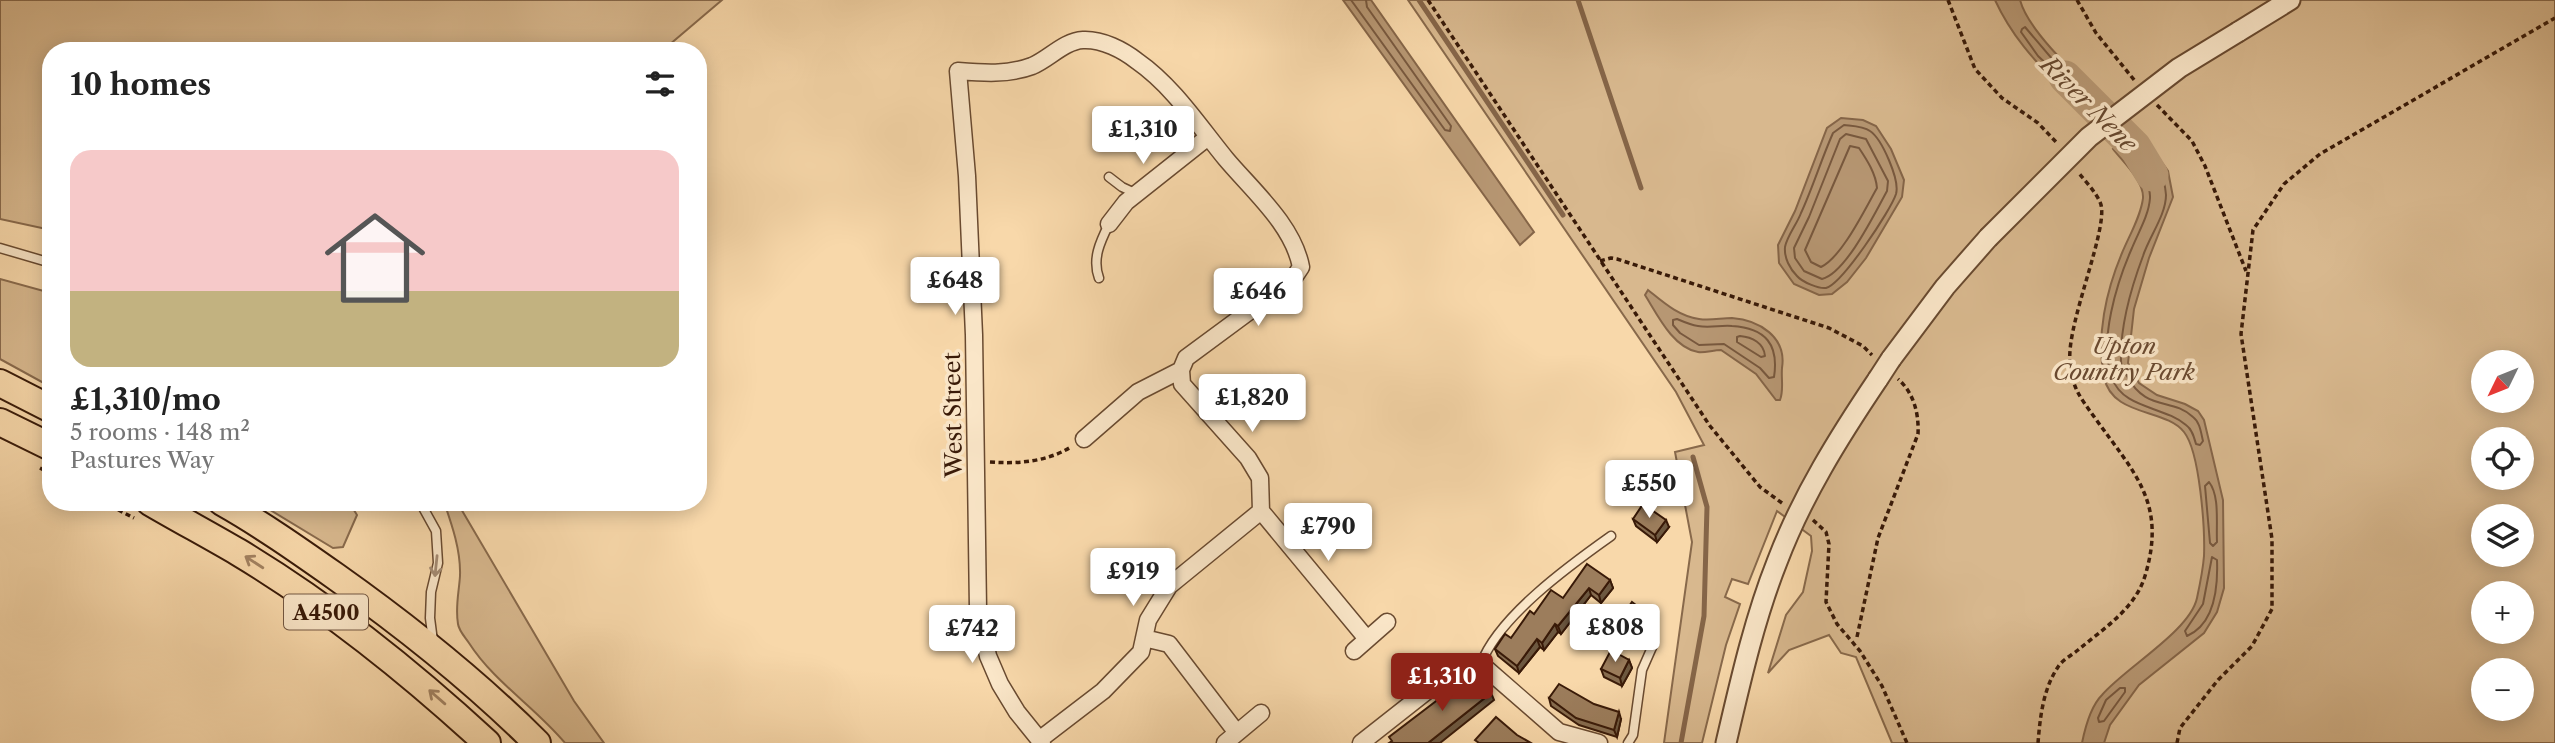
<!DOCTYPE html>
<html lang="en">
<head>
<meta charset="utf-8">
<style>
  :root { --surface:#fff; --page:#f6f6f6; --text:#222; --muted:#767676; --accent:#8f2418 }
  body { margin:0; font-family:"Libre Caslon Text",serif; background:var(--page); color:var(--text); height:100vh; display:flex; flex-direction:column; font-size:26px; white-space:nowrap }
  * { box-sizing:border-box; margin:0 }
  p { font-size:23px; color:var(--muted) }
  .icon { flex:none; width:38px; height:38px; fill:none; stroke:currentColor; stroke-width:2; stroke-linecap:round; stroke-linejoin:round }
  .map { position:relative; flex:1; overflow:hidden }
  .side { position:absolute; left:42px; top:42px; width:665px; height:469px; display:flex; flex-direction:column; background:var(--surface); border-radius:28px; box-shadow:0 4px 18px #0003 }
  .side>* { flex:none }
  .needle { width:46px; rotate:227deg }
  .tools { position:absolute; left:2471px; top:350px; display:grid; gap:14px }
  .tools a { display:grid; place-items:center; width:63px; height:63px; border-radius:50%; background:var(--surface); box-shadow:0 4px 18px #0003; font-size:35px }
  .price { position:absolute; translate:-50% -60px; padding:0 16px; border-radius:7px; background:#fff; color:#222; font-size:23px; line-height:46px; filter:drop-shadow(0 2px 4px #0008) }
  .price::after { content:''; position:absolute; left:50%; top:42px; width:21px; height:16px; margin-left:-10px; background:inherit; clip-path:polygon(0 0,100% 0,50% 100%) }
  .price.on { background:var(--accent); color:#fff }
  ul { padding:0; list-style:none }
  li { display:grid; align-content:center; gap:14px; height:371px; padding:0 28px }
  li span { display:grid; place-items:center; height:217px; border-radius:21px; color:#555 }
  li>.icon { margin-inline-start:auto }
  span .icon { width:126px; height:126px; fill:#fffc; stroke-width:1 }
  li b { font-size:30px }
  h2 { display:flex; justify-content:space-between; align-items:center; height:84px; padding:0 28px; font-size:30px }
  .map>svg:first-child { display:block }
  .green { fill:#d8b88e; stroke:#88694b; stroke-width:2; fill-rule:evenodd }
  .water { fill:#b79773; stroke:#856548; stroke-width:2 }
  .lines { fill:none; stroke-linecap:round; stroke-linejoin:round }
  .shore { stroke:#78583e; stroke-width:2 }
  .stream { stroke:#856548; stroke-width:5 }
  .river { stroke:#b79773; stroke-width:33 }
  .service-casing { stroke:#694a30; stroke-width:11 }
  .minor-casing { stroke:#694a30; stroke-width:19 }
  .tertiary-casing { stroke:#694a30; stroke-width:23 }
  .trunk-casing { stroke:#391a08; stroke-width:30 }
  .path { stroke:#391a08; stroke-width:3.5; stroke-dasharray:5 3.5; stroke-linecap:butt }
  .service { stroke:#fae6c8; stroke-width:8 }
  .minor { stroke:#fae6c8; stroke-width:16 }
  .tertiary { stroke:#fae6c8; stroke-width:19 }
  .trunk { stroke:#f8d8aa; stroke-width:26 }
  .tertiary-bridge-casing { stroke:#694a30; stroke-width:23; stroke-linecap:butt }
  .tertiary-bridge { stroke:#fae6c8; stroke-width:19 }
  .wall { fill:#866c4f; stroke:#391a08; stroke-width:2 }
  .shaded-wall { fill:#6d5840; stroke:#391a08; stroke-width:2 }
  .building { fill:#9c7d5c; stroke:#391a08; stroke-width:2 }
  .oneway { stroke:#a28261 }
  .oneway2 { stroke:#a38a72 }
  .labels { text-anchor:middle; dominant-baseline:central; stroke-width:7; stroke-linejoin:round; paint-order:stroke }
  .shield { fill:#fae6c8; stroke:#735742; stroke-width:2 }
  .shield-label { font-size:21px; font-weight:bold; fill:#391a08 }
  .park-label { font-size:23px; font-style:italic; fill:#694930; stroke:#fae6c8 }
  .street-label { font-size:23px; fill:#391a08; stroke:#fae6c8 }
  .water-label { font-size:24px; font-style:italic; fill:#65462d; stroke:#fae6c8 }
</style>
</head>
<body>
<div class="map">
<svg width="2555" height="743" viewBox="0 0 2555 743">
  <rect width="100%" height="100%" fill="#f8d8aa"/>
  <filter id="stains"><feTurbulence type="fractalNoise" baseFrequency=".00286" numOctaves="4"/><feColorMatrix values="0 0 0 0 .2 0 0 0 0 .09 0 0 0 0 .02 0 0 0 .5 -.17"/></filter>
  <radialGradient id="worn" r=".72"><stop offset=".6" stop-color="#630" stop-opacity="0"/><stop offset="1" stop-color="#630" stop-opacity=".3"/></radialGradient>
  <path class="green" d="M0 0H722L662 51H51V230L0 219Z
    M1408 0H2555V743H1892L1856 657 1841 653 1829 635 1789 650 1768 673 1786 615 1803 592 1812 551 1811 536 1777 511 1748 584 1732 579 1725 597 1740 604 1726 645 1702 743H1664L1692 542 1675 452 1704 445 1676 392ZM2483 362H2522V401H2483ZM2483 439H2522V478H2483ZM2483 516H2522V555H2483ZM2483 593H2522V632H2483ZM2483 670H2522V709H2483Z
    M0 279 51 293V387L0 359Z
    M257 502H349L357 515 343 547 333 548Z
    M444 502H457L574 701 604 743H565C535 707 494 682 469 643 465 637 459 631 458 624 455 607 459 592 460 576 461 551 452 525 444 502Z"/>
  <path class="water" d="M1343 0H1371L1534 232 1520 245Z
    M1995 0H2020C2029 33 2080 78 2106 103L2088 118C2053 77 2018 50 1995 0Z
    M1841 118 1863 120 1876 126 1891 149 1904 180 1902 197 1866 258 1847 282 1832 294 1819 295 1794 284 1779 263 1778 245 1795 211 1827 128Z
    M2132 133 2152 149 2168 171 2173 197 2149 258 2134 309 2128 363 2139 383 2157 395 2185 404 2198 411 2204 420 2223 500 2224 588 2217 612 2204 633 2139 685 2110 725 2104 743H2082C2085 728 2091 706 2102 695 2125 668 2190 631 2197 598 2200 584 2203 569 2204 556 2205 529 2200 452 2184 432 2165 408 2112 417 2104 377 2096 336 2106 291 2122 253 2129 236 2141 216 2143 198 2144 181 2123 162 2113 149Z
    M1648 290C1663 302 1678 316 1699 319 1710 321 1721 318 1732 318 1759 320 1787 337 1782 368 1781 379 1784 390 1780 400H1776L1756 374 1721 350C1713 350 1705 353 1698 352 1673 348 1657 314 1645 295Z"/>
  <g class="lines">
    <path class="shore" d="M1351 0 1445 130 1450 131 1451 126 1367 7 1366 0
      M2025 27 2059 67 2058 71H2054L2038 56 2021 32 2022 29Z
      M1844 125C1852 126 1863 126 1870 131 1882 139 1900 180 1896 194 1891 210 1842 284 1826 288 1819 289 1802 282 1797 276 1790 269 1784 258 1785 247 1787 236 1797 224 1801 213 1813 187 1821 160 1833 133Z
      M1846 134 1866 139 1888 181 1887 191C1875 213 1846 273 1822 279L1804 271 1795 258 1794 248 1809 217 1840 139Z
      M2132 143C2150 153 2165 174 2166 195 2166 215 2149 237 2143 256 2131 288 2120 326 2121 361 2121 367 2124 371 2127 376 2146 412 2172 397 2193 417 2200 422 2201 433 2203 441L2200 445 2196 444C2194 437 2192 429 2186 425 2164 406 2123 409 2112 378 2098 342 2117 282 2132 248 2138 233 2149 215 2150 198 2151 181 2134 165 2124 152L2125 148Z
      M1850 146 1859 148C1867 160 1876 174 1877 188 1865 209 1842 257 1821 267L1811 262 1805 250Z
      M1677 319C1684 322 1691 325 1698 326 1710 328 1721 325 1732 326 1766 328 1779 345 1774 377L1769 378 1760 368 1724 344 1699 345 1680 333 1673 325V320Z
      M1740 336C1752 337 1764 343 1765 356L1761 357 1737 342V337Z
      M2209 482C2220 496 2216 524 2217 542L2213 546 2210 543 2205 486Z
      M2212 557 2217 560C2218 586 2215 624 2187 636L2185 631 2203 604Z
      M2120 688H2125V692L2104 721 2099 722 2098 718 2106 700Z"/>
    <path class="stream" d="M1419 0 1563 215
      M1578 0 1641 188
      M1681 743 1704 616 1707 507 1693 457"/>
    <path class="river" d="M2065 77 2135 147 2152 175"/>
    <g class="service-casing">
      <path id="service" d="M1109 177 1122 187 1137 194
        M0 248 51 263
        M1099 278C1092 259 1100 242 1109 224
        M420 502 436 531 438 563 431 592 430 618 433 641
        M1481 664C1498 617 1570 565 1611 536
        M1628 743 1633 735 1642 670 1653 645"/>
    </g>
    <g class="minor-casing">
      <path id="minor" d="M1109 224 1126 202 1208 137
        M1084 439 1138 392 1181 370
        M1261 511 1367 639
        M1144 638 1169 644 1237 733
        M1354 651 1387 622
        M1039 740 1103 691 1141 652 1148 620 1169 586 1261 511
        M1042 743 1017 712 1000 684 988 656 978 609 974 335 967 176 958 71C983 73 1008 75 1032 66 1049 59 1064 41 1083 40 1102 39 1123 50 1137 61 1173 86 1199 126 1226 159 1253 191 1293 225 1301 267L1293 279 1186 358 1181 370 1182 384 1248 458 1260 478 1261 511
        M1225 743 1261 713
        M1361 743 1455 669 1469 663 1481 664 1559 732 1599 743"/>
    </g>
    <g class="tertiary-casing">
      <path id="tertiary" d="M2238 32 2290 0
        M1891 359 1945 287 1988 238
        M1726 743C1740 683 1754 620 1777 562 1802 496 1839 437 1878 379"/>
    </g>
    <g class="trunk-casing">
      <path id="trunk" d="M0 383 51 409
        M0 422 51 447
        M150 502C179 519 209 535 238 552 328 606 410 672 487 743
        M222 502C261 524 298 550 335 576 407 627 475 681 537 743"/>
    </g>
    <path class="path" d="M1428 0 1710 426 1760 487 1782 503
      M1948 0 1975 69 2002 98 2038 123 2057 143
      M2077 0 2096 33 2135 81
      M2157 105 2192 141 2205 166 2246 271
      M1600 261 1611 258 1617 259 1829 328 1863 346 1872 355
      M990 462C1018 464 1046 462 1071 447
      M40 468 51 474
      M103 502 134 518
      M1813 520 1826 532 1829 544 1826 602 1837 624 1860 651 1882 686 1907 743
      M1857 637 1878 538 1918 434C1919 414 1914 393 1898 379
      M2038 743C2040 718 2043 689 2058 667 2062 660 2072 655 2078 650 2103 629 2135 609 2145 576 2167 503 2135 474 2095 418 2080 397 2072 388 2070 362 2066 323 2111 224 2100 202 2095 191 2085 181 2078 172
      M2177 743 2180 728 2218 680 2252 646 2272 609V539L2241 334 2253 230 2284 184 2320 154 2555 18"/>
    <use href="#service" class="service"/>
    <use href="#minor" class="minor"/>
    <use href="#tertiary" class="tertiary"/>
    <use href="#trunk" class="trunk"/>
    <g class="tertiary-bridge-casing">
      <path id="tertiary-bridge" d="M1988 238 2089 137 2179 68 2238 32
        M1878 379 1891 359"/>
    </g>
    <use href="#tertiary-bridge" class="tertiary-bridge"/>
  </g>
  <path class="wall" d="M1633 519 1669 527 1657 542 1636 526Z
    M1610 580 1613 588 1601 603 1591 595 1561 634 1558 632 1544 650 1540 647 1519 673 1498 656 1495 649 1511 638 1534 614 1563 598Z
    M1621 618 1653 623 1643 638 1624 625Z
    M1629 660 1632 668 1622 686 1604 677 1601 669Z
    M1549 698 1621 719 1617 737 1579 725 1551 706Z"/>
  <path class="shaded-wall" d="M1666 520 1669 527 1657 542 1655 535Z
    M1610 580 1613 588 1601 603 1599 595Z
    M1589 588 1591 595 1561 634 1558 626Z
    M1650 616 1653 623 1643 638 1640 631Z
    M1555 624 1558 632 1544 650 1542 643Z
    M1537 639 1540 647 1519 673 1517 666Z
    M1629 660 1632 668 1622 686 1620 678Z
    M1491 693 1494 700 1440 743H1428Z
    M1619 712 1621 719 1617 737 1614 730Z"/>
  <path class="building" d="M1643 504 1666 520 1655 535 1633 519Z
    M1587 564 1610 580 1599 595 1589 588 1558 626 1555 624 1542 643 1537 639 1517 666 1495 649 1505 634 1511 638 1530 611 1534 614 1551 590 1563 598Z
    M1632 602 1650 616 1640 631 1621 618Z
    M1611 650 1629 660 1620 678 1601 669Z
    M1465 679 1482 682 1491 693 1428 743H1389L1392 741 1389 737Z
    M1559 684 1594 704 1619 712 1614 730 1576 718 1549 698Z
    M1496 717 1517 735 1531 743H1479L1475 740Z"/>
  <defs><path id="oneway-shaft" d="M-6 0H5M1.5-3L5.5 0L1.5 3" fill="none" stroke-width="1.6" stroke-linecap="round" stroke-linejoin="round" transform="scale(1.75)"/></defs>
  <g class="oneway">
    <use href="#oneway-shaft" transform="translate(254 562) rotate(-147)"/>
    <use href="#oneway-shaft" transform="translate(437 697) rotate(-139)"/>
  </g>
  <use class="oneway2" href="#oneway-shaft" transform="translate(436 566) rotate(96)"/>
  <g class="labels">
    <rect class="shield" x="284" y="594.5" width="84" height="35" rx="5"/>
    <g class="shield-label">
      <text x="326" y="612">A4500</text>
    </g>
    <g class="park-label">
      <text x="2124" y="346">Upton<tspan x="2124" dy="26">Country Park</tspan></text>
    </g>
    <g class="street-label">
      <text transform="translate(953 415) rotate(-91)">West Street</text>
    </g>
    <g class="water-label">
      <text transform="translate(2089 104) rotate(45)">River Nene</text>
    </g>
  </g>
  <rect width="100%" height="100%" filter="url(#stains)"/>
  <rect width="100%" height="100%" fill="url(#worn)"/>
</svg>
<div class="tools">
<a><svg class="needle" viewBox="-14 -14 28 28"><path d="M0-13l5 13h-10z" fill="#e53935"/><path d="M0 13l5-13h-10z" fill="#767676"/></svg></a>
<a><svg class="icon" aria-label="locate" viewBox="0 0 24 24"><circle cx="12" cy="12" r="6"/><path d="M12 2v4M12 18v4M2 12h4M18 12h4"/></svg></a>
<a><svg class="icon" aria-label="layers" viewBox="0 0 24 24"><path d="M12 4l9 5-9 5-9-5zM3 14l9 5 9-5"/></svg></a>
<a>+</a>
<a>−</a>
</div>
<b class="price" style="left:1143px;top:166px">£1,310</b>
<b class="price" style="left:955px;top:317px">£648</b>
<b class="price" style="left:1258px;top:328px">£646</b>
<b class="price" style="left:1252px;top:434px">£1,820</b>
<b class="price" style="left:1649px;top:520px">£550</b>
<b class="price" style="left:1328px;top:563px">£790</b>
<b class="price" style="left:1133px;top:608px">£919</b>
<b class="price" style="left:1615px;top:664px">£808</b>
<b class="price" style="left:972px;top:665px">£742</b>
<b class="price on" style="left:1442px;top:713px">£1,310</b>
<section class="side">
<h2>10 homes<svg class="icon" aria-label="filters" viewBox="0 0 24 24"><path d="M4 7h16M4 17h16"/><circle cx="9" cy="7" r="2"/><circle cx="15" cy="17" r="2"/></svg></h2>
<ul>
<li><span style="background:linear-gradient(#f6c9c9 65%,#c2b280 0)"><svg class="icon" aria-label="home" viewBox="0 0 24 24"><path d="M3 11l9-7 9 7M6 9v11h12V9"/></svg></span><div><b>£1,310/mo</b><p>5 rooms · 148 m²</p><p>Pastures Way</p></div></li>
</ul>
</section>
</div>
</body>
</html>
